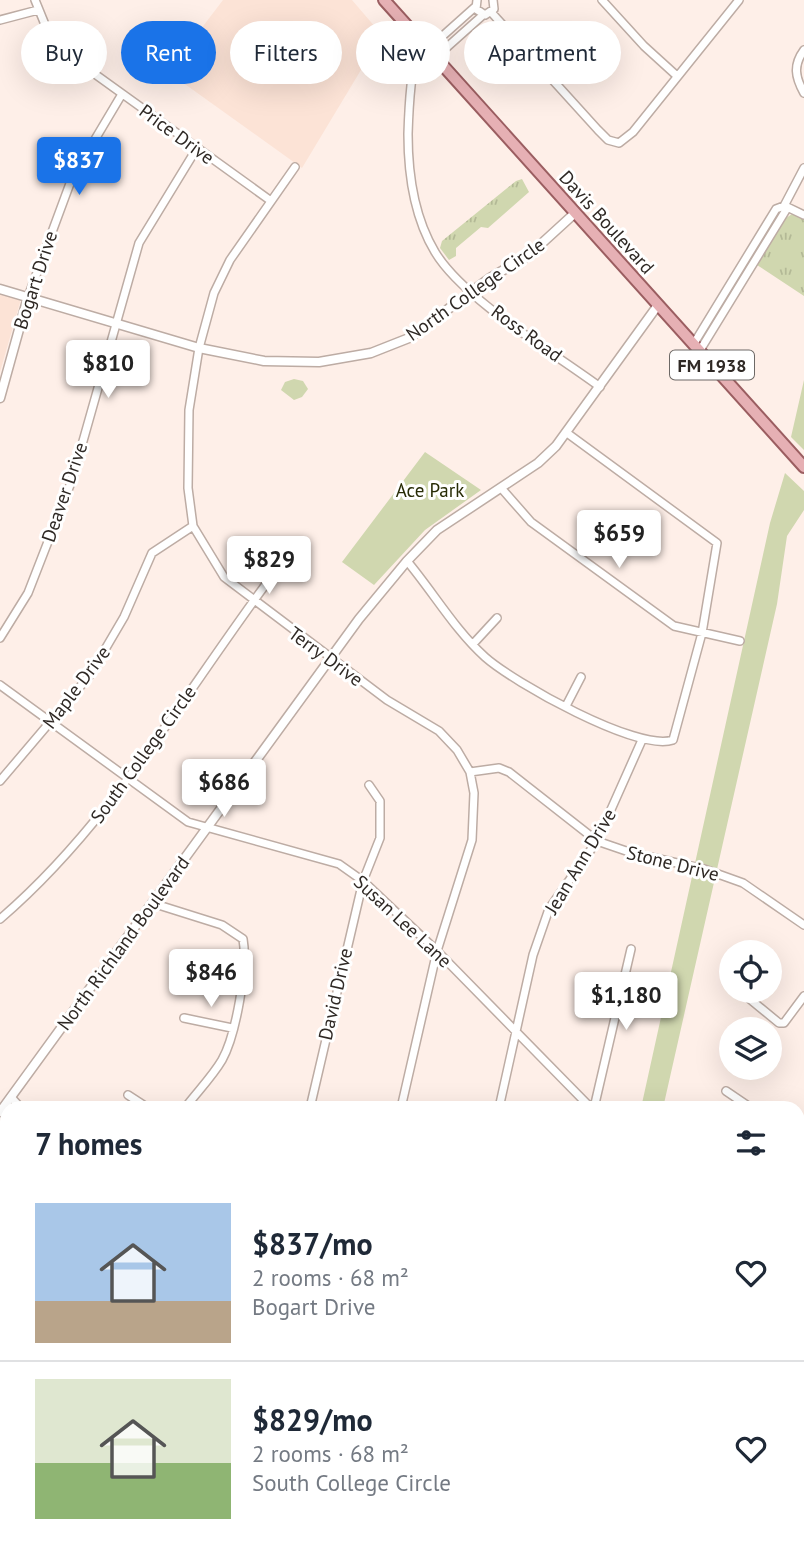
<!DOCTYPE html>
<html lang="en">
<head>
<meta charset="utf-8">
<style>
  :root { --surface:#fff; --page:#f2f2f3; --text:#1f2937; --muted:#747a83; --line:#e0e1e3; --accent:#1a73e8 }
  body { margin:0; font-family:"PT Sans",sans-serif; background:var(--page); color:var(--text); height:100vh; display:flex; flex-direction:column; font-size:26px; white-space:nowrap }
  * { box-sizing:border-box; margin:0 }
  p { font-size:23px; color:var(--muted) }
  .icon { flex:none; width:38px; height:38px; fill:none; stroke:currentColor; stroke-width:2; stroke-linecap:round; stroke-linejoin:round }
  .map { position:relative; flex:1; overflow:hidden }
  .panel { position:absolute; left:0px; top:1101px; width:805px; height:450px; display:flex; flex-direction:column; background:var(--surface); border-radius:21px 21px 0 0; box-shadow:0 7px 28px #0002 }
  .panel>* { flex:none }
  .guide { position:absolute; left:21px; top:21px; width:763px; height:63px; display:flex; gap:14px }
  .controls { position:absolute; left:719px; top:940px; display:grid; gap:14px }
  .controls a { display:grid; place-items:center; width:63px; height:63px; border-radius:50%; background:var(--surface); box-shadow:0 7px 28px #0002; font-size:35px }
  .price { position:absolute; translate:-50% -60px; padding:0 16px; border-radius:7px; background:#fff; color:#222; font-size:23px; line-height:46px; filter:drop-shadow(0 2px 4px #0008) }
  .price::after { content:''; position:absolute; left:50%; top:42px; width:21px; height:16px; margin-left:-10px; background:inherit; clip-path:polygon(0 0,100% 0,50% 100%) }
  .price.on { background:var(--accent); color:#fff }
  ul { padding:0; list-style:none }
  li { display:flex; align-items:center; gap:21px; height:175px; padding:0 35px }
  li+li { border-top:2px solid var(--line) }
  li span { display:grid; place-items:center; flex:none; width:196px; height:140px; border-radius:0px; color:#555 }
  li>.icon { margin-inline-start:auto }
  span .icon { width:84px; height:84px; fill:#fffc; stroke-width:1 }
  li b { font-size:30px }
  h2 { display:flex; justify-content:space-between; align-items:center; height:84px; padding:0 35px; font-size:30px }
  .tag { padding:0 24px; border-radius:32px; background:var(--surface); box-shadow:0 7px 28px #0002; font-size:24px; line-height:63px }
  .tag.on { background:var(--accent); color:#fff }
  .map>svg:first-child { display:block }
  .built { fill:#fce3d6 }
  .grass { fill:url(#grass-tufts) }
  .wetland { fill:url(#wetland-marsh) }
  .green { fill:#d0d7af }
  .lines { fill:none; stroke-linecap:round; stroke-linejoin:round }
  .river { stroke:#d9abc6; stroke-width:12 }
  .minor-casing { stroke:#bdaca4; stroke-width:10 }
  .tertiary-casing { stroke:#bdaca4; stroke-width:11 }
  .primary-casing { stroke:#9b5e61; stroke-width:14 }
  .minor { stroke:#fff; stroke-width:7 }
  .tertiary { stroke:#fff; stroke-width:8 }
  .primary { stroke:#e6b0b4; stroke-width:10 }
  .labels { text-anchor:middle; dominant-baseline:central; stroke-width:6; stroke-linejoin:round; paint-order:stroke }
  .shield { fill:#fff; stroke:#6d6966; stroke-width:2 }
  .shield-label { font-size:18px; font-weight:bold; fill:#2f2925 }
  .street-label { font-size:19px; fill:#2f2925; stroke:#fff }
  .park-label { font-size:19px; fill:#282c06; stroke:#fff }
</style>
</head>
<body>
<div class="map">
<svg width="804" height="1550" viewBox="0 0 804 1550">
  <defs>
    <pattern id="grass-tufts" width="24" height="20" patternUnits="userSpaceOnUse" patternTransform="scale(1.75)"><rect width="24" height="20" fill="#d0d7af"/><path d="M3 7l-1-3M5 7V3M7 7l1-3M15 17l-1-3M17 17v-4M19 17l1-3" fill="none" stroke="#b3b996"/></pattern>
    <pattern id="wetland-marsh" width="20" height="14" patternUnits="userSpaceOnUse" patternTransform="scale(1.75)"><rect width="20" height="14" fill="#d0d7af"/><path d="M1 5h8M5 5V1M11 12h8M15 12V8" fill="none" stroke="#b3b996"/></pattern>
  </defs>
  <rect width="100%" height="100%" fill="#feefe8"/>
  <path class="built" d="M223 0H352L382 35 302 168 168 72Z
    M0 294 21 299 0 372Z"/>
  <path class="grass" d="M522 179 529 192 488 228 481 227 456 248V256L449 260 440 248 442 241 516 181Z
    M792 214 804 219V296L757 265 786 218Z"/>
  <path class="wetland" d="M0 1270 7 1275V1347L0 1342Z
    M324 1544H406L412 1550H330Z"/>
  <path class="green" d="M294 379 303 381 308 389 302 397 294 400 281 390 285 382Z
    M804 380V450L791 437Z
    M425 452 481 490 425 530 374 585 342 562Z
    M785 473 804 491V510L787 536 777 604 663 1108H641L770 523Z
    M798 1478 804 1482V1550H411L416 1544H798Z"/>
  <g class="lines">
    <path class="river" d="M0 1294 7 1297
      M374 1544 381 1550"/>
    <g class="minor-casing">
      <path id="minor" d="M35 0 46 27 74 59 271 201
        M477 0 476 9 485 15 494 9 493 0
        M602 0 644 46 677 76
        M491 12 598 130 608 140 619 143 633 132 739 0
        M0 20 38 10
        M420 39C411 69 409 102 408 134 408 175 414 217 435 252 463 299 554 353 600 387
        M428 49 475 7
        M804 50C793 65 795 77 804 93
        M436 57 483 15
        M295 167 230 260 214 293 199 348 189 410 188 488 193 526 224 577 387 700 439 731 457 750 470 772 474 793 472 840 437 951 401 1108
        M785 206 804 215
        M28 297 72 178 122 94
        M693 345 776 209 784 206
        M699 352 786 210 784 206 804 168
        M502 489 531 522 674 626 740 641
        M407 561C433 592 455 630 485 657 513 682 637 752 673 740L702 633 717 543 567 433
        M0 638 28 593 72 480 139 243 197 148
        M473 644 497 618
        M0 685 188 822 339 864 363 881 437 951 591 1108
        M566 706 581 677
        M470 772 499 768 509 772 597 841 632 853 704 869 743 883 804 925
        M0 781 90 675 124 617 152 553 193 526
        M152 903 222 925 243 939C248 967 236 1035 222 1060 212 1077 197 1092 185 1108
        M0 919C111 824 185 692 272 576
        M740 991 779 1023H784L804 996
        M184 1018 232 1028
        M726 1091 751 1108
        M128 1095 148 1108
        M11 1097 21 1108
        M310 1108 363 881 380 838V801L369 785
        M499 1108 533 955 549 909 597 841 642 740
        M594 1108 631 949
        M798 1130 804 1131
        M798 1228 804 1229
        M0 1248 7 1247
        M798 1375 804 1367
        M798 1428 804 1432
        M0 1532 7 1538
        M254 1544 264 1550
        M475 1550 478 1547 495 1550
        M508 1550 509 1544"/>
    </g>
    <g class="tertiary-casing">
      <path id="tertiary" d="M0 289 199 348 264 361 319 362 371 353 409 338 490 278 529 255 575 213
        M0 398 28 297
        M0 1112 359 619 407 561 437 530 538 463 556 446 658 305
        M0 1450 7 1463
        M88 1544 97 1550
        M5 1550 10 1544"/>
    </g>
    <g class="primary-casing">
      <path id="primary" d="M384 0 804 467"/>
    </g>
    <use href="#minor" class="minor"/>
    <use href="#tertiary" class="tertiary"/>
    <use href="#primary" class="primary"/>
  </g>
  <g class="labels">
    <rect class="shield" x="670" y="350.5" width="84" height="29" rx="5"/>
    <g class="shield-label">
      <text x="712" y="365">FM 1938</text>
    </g>
    <g class="street-label">
      <text transform="translate(177 134) rotate(36)">Price Drive</text>
      <text transform="translate(607 222) rotate(48)">Davis Boulevard</text>
      <text transform="translate(35 280) rotate(-72)">Bogart Drive</text>
      <text transform="translate(475 289) rotate(-35)">North College Circle</text>
      <text transform="translate(527 333) rotate(36)">Ross Road</text>
      <text transform="translate(64 492) rotate(-71)">Deaver Drive</text>
      <text transform="translate(326 656) rotate(36)">Terry Drive</text>
      <text transform="translate(76 687) rotate(-53)">Maple Drive</text>
      <text transform="translate(143 754) rotate(-54)">South College Circle</text>
      <text transform="translate(580 861) rotate(-59)">Jean Ann Drive</text>
      <text transform="translate(673 863) rotate(14)">Stone Drive</text>
      <text transform="translate(403 921) rotate(43)">Susan Lee Lane</text>
      <text transform="translate(123 943) rotate(-54)">North Richland Boulevard</text>
      <text transform="translate(335 994) rotate(-77)">David Drive</text>
    </g>
    <g class="park-label">
      <text x="430" y="490">Ace Park</text>
    </g>
  </g>
</svg>
<div class="controls">
<a><svg class="icon" aria-label="locate" viewBox="0 0 24 24"><circle cx="12" cy="12" r="6"/><path d="M12 2v4M12 18v4M2 12h4M18 12h4"/></svg></a>
<a><svg class="icon" aria-label="layers" viewBox="0 0 24 24"><path d="M12 4l9 5-9 5-9-5zM3 14l9 5 9-5"/></svg></a>
</div>
<b class="price on" style="left:79px;top:197px">$837</b>
<b class="price" style="left:108px;top:400px">$810</b>
<b class="price" style="left:619px;top:570px">$659</b>
<b class="price" style="left:269px;top:596px">$829</b>
<b class="price" style="left:224px;top:819px">$686</b>
<b class="price" style="left:211px;top:1009px">$846</b>
<b class="price" style="left:626px;top:1032px">$1,180</b>
<div class="guide">
<a class="tag">Buy</a>
<a class="tag on">Rent</a>
<a class="tag">Filters</a>
<a class="tag">New</a>
<a class="tag">Apartment</a>
</div>
<section class="panel">
<h2>7 homes<svg class="icon" aria-label="filters" viewBox="0 0 24 24"><path d="M4 7h16M4 17h16"/><circle cx="9" cy="7" r="2"/><circle cx="15" cy="17" r="2"/></svg></h2>
<ul>
<li><span style="background:linear-gradient(#a9c7e8 70%,#b9a48a 0)"><svg class="icon" aria-label="home" viewBox="0 0 24 24"><path d="M3 11l9-7 9 7M6 9v11h12V9"/></svg></span><div><b>$837/mo</b><p>2 rooms · 68 m²</p><p>Bogart Drive</p></div><svg class="icon" aria-label="heart" viewBox="0 0 24 24"><path d="M12 20l-8-8c-3-5 5-10 8-4 3-6 11-1 8 4z"/></svg></li>
<li><span style="background:linear-gradient(#dfe7d0 60%,#8fb573 0)"><svg class="icon" aria-label="home" viewBox="0 0 24 24"><path d="M3 11l9-7 9 7M6 9v11h12V9"/></svg></span><div><b>$829/mo</b><p>2 rooms · 68 m²</p><p>South College Circle</p></div><svg class="icon" aria-label="heart" viewBox="0 0 24 24"><path d="M12 20l-8-8c-3-5 5-10 8-4 3-6 11-1 8 4z"/></svg></li>
</ul>
</section>
</div>
</body>
</html>
